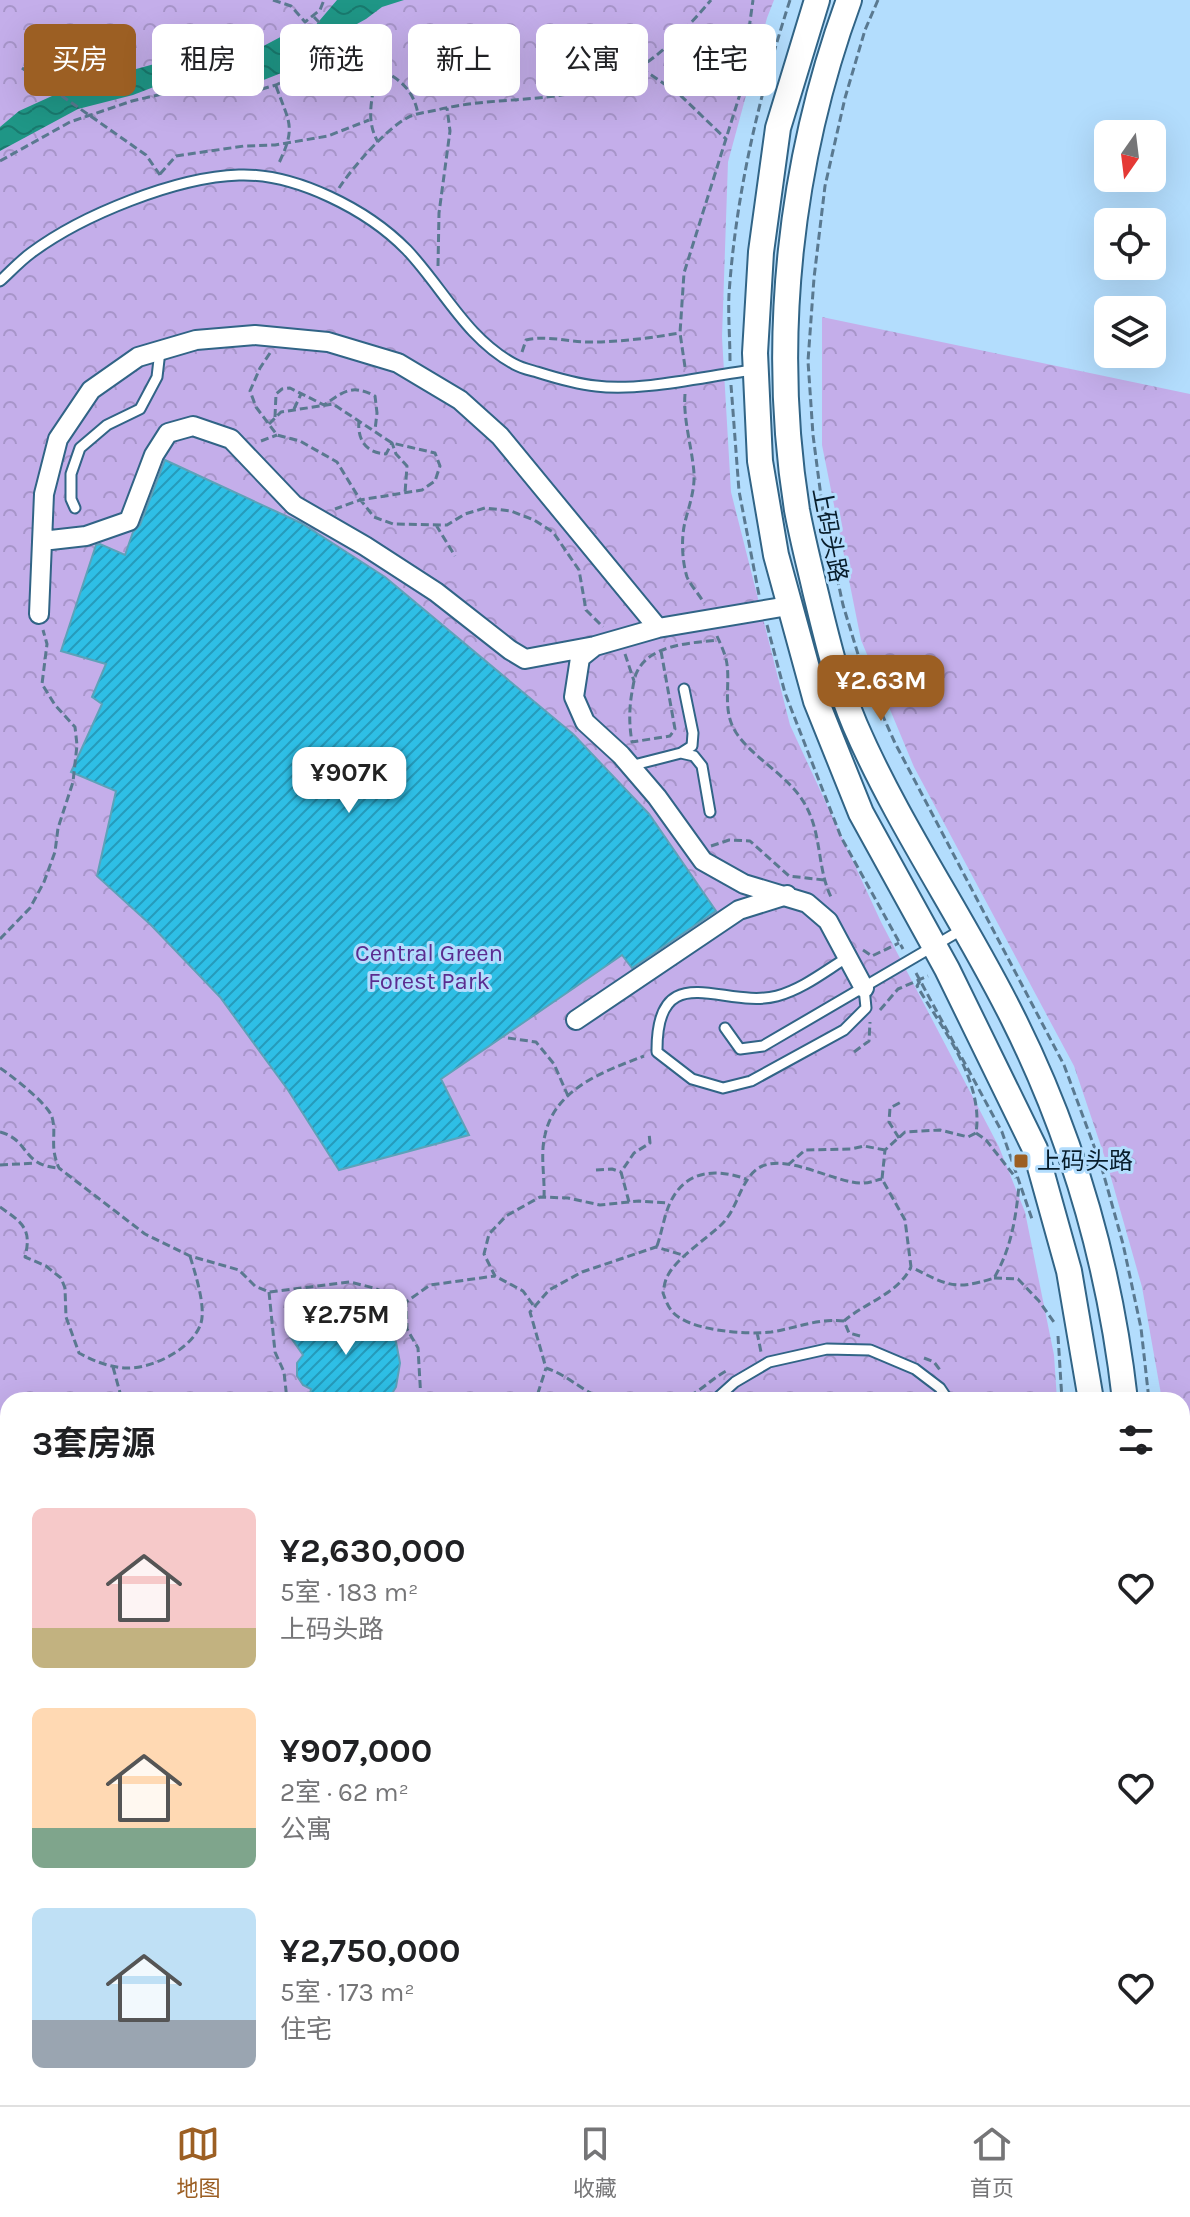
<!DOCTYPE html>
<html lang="zh">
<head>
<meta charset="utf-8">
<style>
  :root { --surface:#fff; --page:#f2f2f2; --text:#202124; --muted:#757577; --line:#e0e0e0; --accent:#9c5f23 }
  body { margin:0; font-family:Karla,"Noto Sans SC",sans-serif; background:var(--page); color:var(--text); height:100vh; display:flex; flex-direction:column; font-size:30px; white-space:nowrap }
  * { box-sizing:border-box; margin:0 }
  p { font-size:26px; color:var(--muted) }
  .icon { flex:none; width:44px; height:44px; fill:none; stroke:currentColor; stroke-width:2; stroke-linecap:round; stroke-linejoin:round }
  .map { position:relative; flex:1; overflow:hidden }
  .sheet { position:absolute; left:0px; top:1392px; width:1190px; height:714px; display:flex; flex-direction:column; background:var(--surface); border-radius:24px 24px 0 0; box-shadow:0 8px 32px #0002 }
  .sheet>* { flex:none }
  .hud { position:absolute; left:24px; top:24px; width:1142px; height:72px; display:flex; gap:16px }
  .needle { width:52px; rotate:194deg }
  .controls { position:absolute; left:1094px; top:120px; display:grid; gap:16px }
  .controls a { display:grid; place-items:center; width:72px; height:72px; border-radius:12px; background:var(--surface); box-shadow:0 8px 32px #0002; font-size:40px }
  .price { position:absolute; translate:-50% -68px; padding:0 18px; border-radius:16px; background:#fff; color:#222; font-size:26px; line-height:52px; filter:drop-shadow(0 2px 4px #0008) }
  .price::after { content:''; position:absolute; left:50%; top:48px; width:24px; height:18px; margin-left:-12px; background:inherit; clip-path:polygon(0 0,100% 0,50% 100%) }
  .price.active { background:var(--accent); color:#fff }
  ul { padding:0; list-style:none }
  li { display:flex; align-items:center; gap:24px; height:200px; padding:0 32px }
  li span { display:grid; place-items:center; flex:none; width:224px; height:160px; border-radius:12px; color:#555 }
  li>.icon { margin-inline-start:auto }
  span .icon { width:96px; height:96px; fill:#fffc; stroke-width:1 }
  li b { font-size:34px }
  h2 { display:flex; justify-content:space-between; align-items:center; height:96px; padding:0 32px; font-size:34px }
  .pill { padding:0 28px; border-radius:12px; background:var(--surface); box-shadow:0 8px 32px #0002; font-size:28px; line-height:72px }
  .pill.active { background:var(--accent); color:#fff }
  .dock { display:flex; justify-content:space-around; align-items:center; height:112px; border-top:2px solid var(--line); background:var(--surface); font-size:22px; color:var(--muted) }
  .dock a { display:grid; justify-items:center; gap:4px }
  .dock .active { color:var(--accent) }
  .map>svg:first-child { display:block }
  .park { fill:url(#park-crowns) }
  .water { fill:url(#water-waves) }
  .building { fill:url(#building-hatch); stroke:#5ca2b9; stroke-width:2 }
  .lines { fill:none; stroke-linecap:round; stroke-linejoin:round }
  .secondary-tunnel { stroke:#91b7d3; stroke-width:24; stroke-dasharray:24 12; stroke-linecap:butt }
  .service-casing { stroke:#316486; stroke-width:13 }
  .minor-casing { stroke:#316486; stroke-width:22 }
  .secondary-casing { stroke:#316486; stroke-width:28 }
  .path { stroke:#5a7990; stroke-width:3; stroke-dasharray:8 4; stroke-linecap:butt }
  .service { stroke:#fff; stroke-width:9 }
  .minor { stroke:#fff; stroke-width:18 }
  .secondary { stroke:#fff; stroke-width:24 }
  .poi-dot { fill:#9c5f23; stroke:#b3ddfd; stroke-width:3 }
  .labels { text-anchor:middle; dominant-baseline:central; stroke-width:6; stroke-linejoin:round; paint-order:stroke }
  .street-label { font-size:24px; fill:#081d2b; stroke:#b3ddfd }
  .park-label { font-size:24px; fill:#5b2c90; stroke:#b3ddfd }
  .poi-label { font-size:24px; fill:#081d2b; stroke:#b3ddfd; text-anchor:start }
</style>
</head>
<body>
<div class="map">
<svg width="1190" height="2105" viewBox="0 0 1190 2105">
  <defs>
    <pattern id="park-crowns" width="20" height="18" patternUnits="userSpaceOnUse" patternTransform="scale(2)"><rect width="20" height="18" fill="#c4aeea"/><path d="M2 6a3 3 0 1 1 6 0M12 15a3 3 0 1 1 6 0" fill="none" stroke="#a795c9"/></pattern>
    <pattern id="water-waves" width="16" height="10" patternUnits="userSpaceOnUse" patternTransform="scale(2)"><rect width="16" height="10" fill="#1f9686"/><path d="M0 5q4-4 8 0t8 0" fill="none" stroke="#197a6e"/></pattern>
    <pattern id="building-hatch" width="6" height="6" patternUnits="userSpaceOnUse" patternTransform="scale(2)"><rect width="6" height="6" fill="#2ebfe6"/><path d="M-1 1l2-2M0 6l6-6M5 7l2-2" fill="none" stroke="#259bbb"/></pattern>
  </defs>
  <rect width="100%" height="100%" fill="#b3ddfd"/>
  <path class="park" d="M0 0H774L767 18 728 162 722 337 731 492 790 725 881 922 999 1147 1025 1212 1054 1355 1057 1400H8V2098H874L870 2105H0Z
    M822 317 1190 394V2105H992L996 2098H1182V1400H1162L1142 1287 1108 1167 1074 1066 914 767 861 640 822 445Z"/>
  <path class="water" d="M337 0H404L382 7 366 19 337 35 318 53 294 68 261 81 225 77 205 82 159 85 133 95 78 109 0 151V127L19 111 74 86 169 60 254 51 288 33 298 36 314 27Z"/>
  <path class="building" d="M165 460 301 523 385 577 573 734 649 814 716 911 632 968 622 955 441 1079 469 1135 339 1170 288 1090 220 997 151 925 97 876 116 791 71 772 102 704 92 697 106 664 61 651 96 545 100 544 125 555 133 532 140 525Z
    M343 1310 364 1313 381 1324 396 1342 400 1363 396 1387 388 1400H309L311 1389 303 1385 297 1376V1363L303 1355 287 1332 320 1312Z"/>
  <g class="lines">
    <path class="secondary-tunnel" d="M0 2001 8 2003
      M0 2025 8 2027"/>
    <g class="service-casing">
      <path id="service" d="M0 281C10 272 20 261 31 253 82 215 176 177 239 175 296 173 368 210 407 250 443 288 466 338 514 364 521 368 530 370 537 372 556 378 576 384 596 386 641 392 706 376 753 370
        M75 508 71 499V474L80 448 107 425 140 409 157 377 160 351
        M681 753 694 756 702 766 710 812
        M630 766 681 753 692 746 693 733 684 689
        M848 957C825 971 803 989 777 996 724 1010 656 954 657 1052L692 1079 723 1088 751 1081 844 1030 866 1008 864 988
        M725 1028 740 1049 763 1046 963 929
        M715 1400 735 1382 769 1362 827 1349 870 1350 915 1369 940 1388 948 1400
        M744 2098 772 2103 779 2098
        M652 2105 654 2098"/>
    </g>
    <g class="minor-casing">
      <path id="minor" d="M42 541 86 536 129 521 154 455 168 433 193 426 231 439 294 505 365 546 436 592 510 650 525 659 595 646
        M39 614 44 494 58 439 91 390 138 357 196 340 255 335 328 342 398 363 460 400 500 436 658 628 788 606
        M658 628 595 646 580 658 574 697 585 722 621 755 657 797 703 861 744 884 807 903 828 921 864 988
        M576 1020 739 910 787 895"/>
    </g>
    <g class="secondary-casing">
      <path id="secondary" d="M817 0 778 128 761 252 755 353 760 461 776 555 816 701 861 813 947 969 1035 1149 1069 1271 1091 1400
        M849 0C790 161 770 340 797 510 802 537 809 564 815 590 826 635 837 683 855 725 899 827 964 919 1013 1018 1073 1138 1110 1267 1125 1400
        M364 2098 394 2105
        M277 2102 288 2105
        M907 2105 912 2098
        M948 2105 953 2098"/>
    </g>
    <path class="path" d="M273 0 291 6 305 22 320 10 324 0
      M878 0 865 30 845 98 825 186 814 278 808 361 813 435 823 512 843 605 864 674 895 743 1064 1065 1101 1165 1123 1244 1141 1328 1149 1400
      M314 17 338 42 334 51C406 63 353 99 378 142
      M371 65C395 76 413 86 418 114
      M22 68 146 155 160 175
      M641 68 679 94 726 139
      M276 86C289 123 297 126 278 165
      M0 161 70 122 132 101 184 89H262L276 85 314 66 334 51
      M160 174 176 156 244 146 275 145 328 136 369 120
      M339 188C352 168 386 129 407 118 415 113 428 112 437 110 492 96 553 104 607 84 649 69 683 33 711 0
      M438 266 439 213 450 131 447 108
      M522 352 526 340C547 335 568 342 590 342 620 342 650 338 680 333
      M270 353 260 368 250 391 256 407 277 435 300 441 337 462 359 498 374 517 393 524 447 525 465 514 485 508 511 511 534 520 553 532 579 570 586 610 603 627
      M730 361C730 339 728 316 729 294 736 193 759 96 790 0
      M685 367 680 333 684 273 740 94 753 0
      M731 385 739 491 759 595
      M685 394C683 420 692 447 694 473 695 490 689 506 685 522 681 538 682 561 687 577 691 586 699 594 704 603
      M294 409 301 394
      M275 417 276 394 282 389 290 388 324 405C344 391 352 384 375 396L377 413 375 430
      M359 420C357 440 366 453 386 454L392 443 396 454 407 466 405 493
      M269 424 281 412 333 404 392 443 435 453 440 466 435 481 422 490 360 500 335 509
      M261 441 277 435
      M436 525 455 556
      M767 625 785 693 841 837 903 949
      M717 636C720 643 724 651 726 659 731 680 723 704 732 725 744 753 785 772 803 801 823 832 816 868 832 899
      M661 651 675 729 670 736 632 742C629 725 629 709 632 692 633 687 634 679 636 674 648 644 692 643 718 640
      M625 654 634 681
      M711 846 729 840 750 841 789 876 824 880
      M0 939 30 908 44 882 55 852 58 828 73 782 77 745 75 727 55 705 42 684 47 644 43 630
      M863 950 872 956 899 943
      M916 973 1002 1132 1032 1219
      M920 981 917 986C942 1028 984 1081 976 1133L968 1137 940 1130 905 1132 885 1150 882 1179 905 1220 911 1267C947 1285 954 1291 994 1278 1011 1249 1016 1218 1019 1185
      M880 1010 898 989 928 976
      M508 1038 536 1042 554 1064 568 1096
      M854 1052 869 1041 870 1022
      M0 1068C12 1076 48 1104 52 1117 57 1134 49 1146 59 1168L145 1234 190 1256 239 1270 255 1286 269 1292 350 1282 374 1288 406 1302
      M0 1132C30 1140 21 1165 58 1168
      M976 1133 986 1140 1016 1178
      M899 1138 889 1122 890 1108 903 1101
      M0 1165 36 1163
      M788 1165 805 1150 851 1149 864 1146 885 1150
      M596 1170 612 1169 621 1172
      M544 1198C545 1177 540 1155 545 1135 555 1088 605 1071 644 1056
      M629 1202 621 1172 634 1153 650 1143 649 1133
      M0 1207C23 1223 32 1229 25 1257L46 1266 61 1278 65 1288 66 1317 79 1353C94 1361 108 1367 126 1368 152 1369 193 1349 201 1323 206 1306 195 1273 190 1256
      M657 1246C662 1232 664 1216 670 1203 685 1170 716 1168 746 1179
      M994 1278 1018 1279 1039 1301 1056 1325
      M269 1292 275 1352 284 1372 287 1400
      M533 1305 523 1291 495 1276 484 1254 489 1234 506 1216 540 1197 568 1198 600 1205 639 1201 669 1203
      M844 1321C818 1318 797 1328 771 1332 747 1335 686 1331 671 1310 667 1305 665 1298 663 1293 664 1287 665 1280 668 1275 677 1258 706 1239 721 1225 738 1209 739 1183 757 1169 784 1150 837 1185 864 1183 870 1183 876 1180 882 1179
      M757 1332 761 1352
      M860 1336 849 1333 844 1321C866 1302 898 1294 911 1267
      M1058 1336 1062 1400
      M924 1358 934 1362 940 1370
      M113 1367 122 1400
      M538 1393 552 1400
      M421 1400 418 1348 407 1329 406 1302 430 1285 495 1276
      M527 1400 538 1393 546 1368
      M605 1400C583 1392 568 1375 546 1368L530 1312 549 1290 582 1272 656 1247 686 1256
      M678 1400C697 1396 710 1379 728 1370
      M869 1400 881 1397
      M0 1643 8 1639
      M0 1685 8 1692
      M0 1754 8 1750
      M0 1828 8 1827
      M0 2058 8 2059
      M0 2086H8
      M49 2098 57 2105
      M665 2100 685 2105
      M54 2105 61 2098
      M165 2105 170 2098
      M815 2105 821 2098
      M881 2105 886 2098
      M981 2105 986 2098"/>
    <use href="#service" class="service"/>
    <use href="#minor" class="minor"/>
    <use href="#secondary" class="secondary"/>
  </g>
  <rect class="poi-dot" x="1013" y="1153" width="16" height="16" rx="4"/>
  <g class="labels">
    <g class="street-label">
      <text transform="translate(830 535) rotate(79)">上码头路</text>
    </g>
    <g class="park-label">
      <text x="429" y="953">Central Green<tspan x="429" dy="28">Forest Park</tspan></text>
    </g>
    <g class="poi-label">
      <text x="1037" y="1161">上码头路</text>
    </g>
  </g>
</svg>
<div class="controls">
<a><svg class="needle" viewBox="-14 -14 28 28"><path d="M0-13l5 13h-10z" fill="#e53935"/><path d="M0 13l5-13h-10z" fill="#757577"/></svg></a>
<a><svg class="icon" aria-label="locate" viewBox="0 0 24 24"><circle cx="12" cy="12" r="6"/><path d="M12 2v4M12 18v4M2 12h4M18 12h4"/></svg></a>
<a><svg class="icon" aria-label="layers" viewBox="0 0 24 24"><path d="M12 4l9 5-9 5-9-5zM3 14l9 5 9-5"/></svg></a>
</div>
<b class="price active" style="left:881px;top:723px">¥2.63M</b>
<b class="price" style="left:349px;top:815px">¥907K</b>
<b class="price" style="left:346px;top:1357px">¥2.75M</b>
<div class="hud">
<a class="pill active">买房</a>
<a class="pill">租房</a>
<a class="pill">筛选</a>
<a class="pill">新上</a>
<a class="pill">公寓</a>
<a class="pill">住宅</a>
</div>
<section class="sheet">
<h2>3套房源<svg class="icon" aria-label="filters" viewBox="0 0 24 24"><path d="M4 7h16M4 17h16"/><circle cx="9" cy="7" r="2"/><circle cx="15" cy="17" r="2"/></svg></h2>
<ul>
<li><span style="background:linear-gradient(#f6c9c9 75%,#c2b280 0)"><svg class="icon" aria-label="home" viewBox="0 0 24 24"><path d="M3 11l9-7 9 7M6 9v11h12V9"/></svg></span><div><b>¥2,630,000</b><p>5室 · 183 m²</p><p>上码头路</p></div><svg class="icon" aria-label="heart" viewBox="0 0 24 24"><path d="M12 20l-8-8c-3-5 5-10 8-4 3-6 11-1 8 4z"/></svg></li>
<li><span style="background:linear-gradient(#ffd9b3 75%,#7fa58c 0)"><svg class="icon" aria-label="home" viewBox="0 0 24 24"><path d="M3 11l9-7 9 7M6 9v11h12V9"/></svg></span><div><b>¥907,000</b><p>2室 · 62 m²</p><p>公寓</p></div><svg class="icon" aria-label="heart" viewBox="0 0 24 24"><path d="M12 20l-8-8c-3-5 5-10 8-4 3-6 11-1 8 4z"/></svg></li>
<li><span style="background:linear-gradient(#bfe0f5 70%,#9aa5b1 0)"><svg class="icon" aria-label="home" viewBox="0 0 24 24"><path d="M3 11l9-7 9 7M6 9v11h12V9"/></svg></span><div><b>¥2,750,000</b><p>5室 · 173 m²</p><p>住宅</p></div><svg class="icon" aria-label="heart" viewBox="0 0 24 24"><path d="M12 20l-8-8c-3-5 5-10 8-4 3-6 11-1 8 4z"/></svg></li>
</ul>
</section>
</div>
<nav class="dock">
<a class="active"><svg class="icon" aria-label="map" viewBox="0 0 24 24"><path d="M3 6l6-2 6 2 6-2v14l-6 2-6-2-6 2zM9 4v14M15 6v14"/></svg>地图</a>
<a><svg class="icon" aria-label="saved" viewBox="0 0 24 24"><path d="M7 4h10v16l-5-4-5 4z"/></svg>收藏</a>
<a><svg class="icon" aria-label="home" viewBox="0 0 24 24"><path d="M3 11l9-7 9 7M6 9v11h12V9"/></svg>首页</a>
</nav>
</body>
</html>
